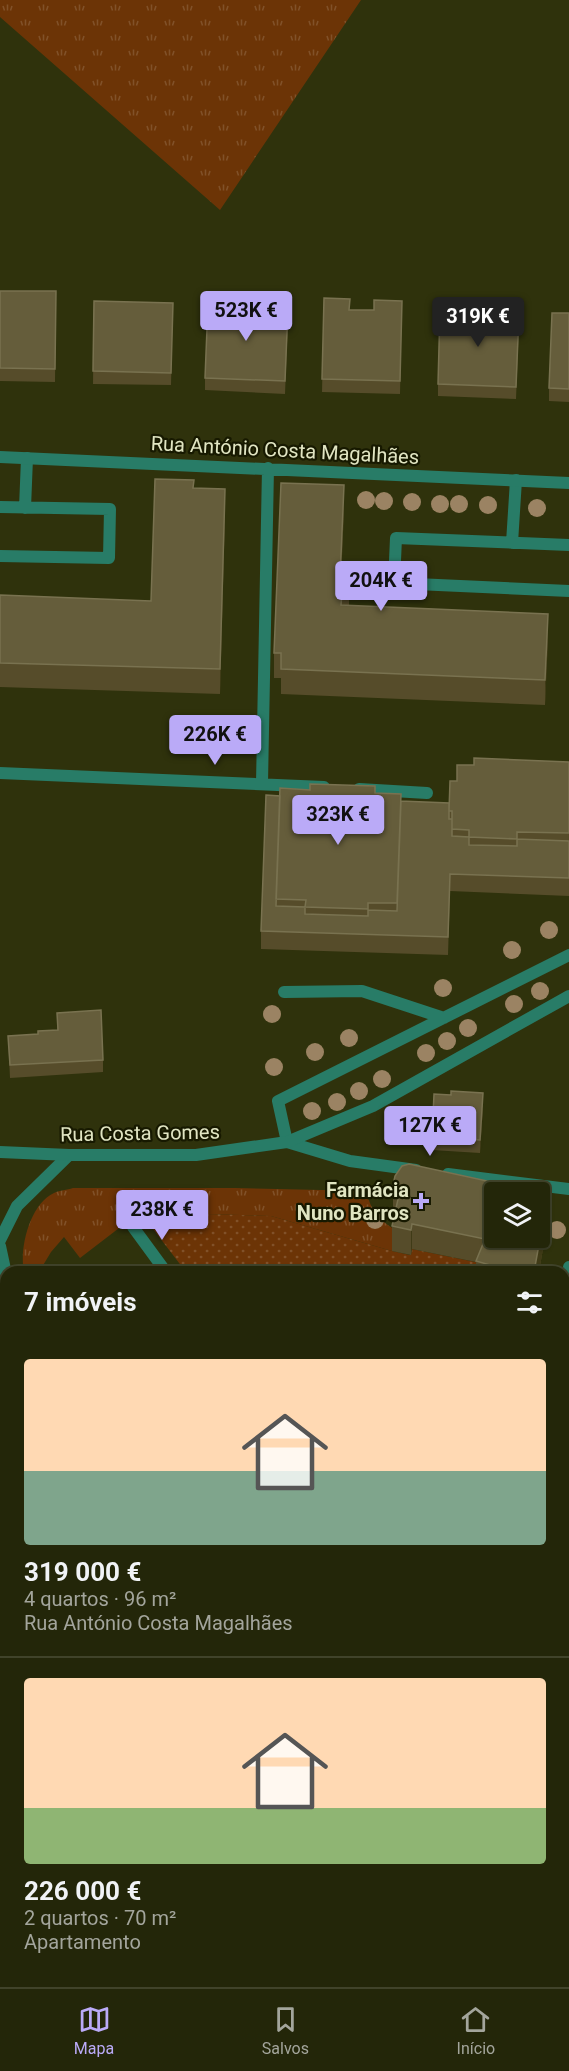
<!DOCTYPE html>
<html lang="pt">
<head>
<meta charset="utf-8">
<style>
  :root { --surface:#232609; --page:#2f3217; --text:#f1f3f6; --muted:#a3a59c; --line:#40432a; --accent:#baaaf7 }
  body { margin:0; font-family:Roboto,sans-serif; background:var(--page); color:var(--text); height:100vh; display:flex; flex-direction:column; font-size:22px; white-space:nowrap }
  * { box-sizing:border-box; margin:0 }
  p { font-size:20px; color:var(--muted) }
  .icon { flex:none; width:33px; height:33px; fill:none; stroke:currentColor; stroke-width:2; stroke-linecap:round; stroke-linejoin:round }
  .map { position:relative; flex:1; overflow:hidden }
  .side { position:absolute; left:0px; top:1266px; width:570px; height:722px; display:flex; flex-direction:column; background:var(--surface); border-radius:18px 18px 0 0; box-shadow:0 2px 4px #0004,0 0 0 2px var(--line) }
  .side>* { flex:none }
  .fabs { position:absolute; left:484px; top:1182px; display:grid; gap:12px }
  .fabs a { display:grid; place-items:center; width:66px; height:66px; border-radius:6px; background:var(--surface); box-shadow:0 2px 4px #0004,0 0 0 2px var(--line); font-size:30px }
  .price { position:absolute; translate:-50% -51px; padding:0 14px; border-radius:6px; background:var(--accent); color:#111; font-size:20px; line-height:39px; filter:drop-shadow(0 2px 3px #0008) }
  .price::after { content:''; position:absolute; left:50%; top:36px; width:18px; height:14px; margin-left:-9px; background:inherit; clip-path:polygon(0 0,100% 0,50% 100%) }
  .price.on { background:#222; color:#fff }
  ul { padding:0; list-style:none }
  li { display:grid; align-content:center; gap:12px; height:318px; padding:0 24px }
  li+li { border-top:2px solid var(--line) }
  li span { display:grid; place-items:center; height:186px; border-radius:6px; color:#555 }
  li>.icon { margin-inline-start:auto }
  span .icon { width:108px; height:108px; fill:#fffc; stroke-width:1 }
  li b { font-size:26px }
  h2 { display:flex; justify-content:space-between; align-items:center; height:72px; padding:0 24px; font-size:26px }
  .tabs { display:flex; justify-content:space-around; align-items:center; height:84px; border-top:2px solid var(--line); background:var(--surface); font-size:16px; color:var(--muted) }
  .tabs a { display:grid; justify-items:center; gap:3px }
  .tabs .on { color:var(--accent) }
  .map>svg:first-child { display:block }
  .grass { fill:url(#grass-tufts) }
  .garden { fill:url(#garden-dots) }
  .pitch { fill:#6c3406 }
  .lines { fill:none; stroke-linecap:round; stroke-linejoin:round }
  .service { stroke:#287c67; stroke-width:12 }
  .minor { stroke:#287c67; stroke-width:12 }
  .tertiary { stroke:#287c67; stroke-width:12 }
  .tree { fill:#9b8363 }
  .wall { fill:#564c2a }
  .shaded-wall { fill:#403b17 }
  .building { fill:#655d3b; stroke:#797250; stroke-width:1.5 }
  .poi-dot { fill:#baaaf7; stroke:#171900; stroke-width:2 }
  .labels { text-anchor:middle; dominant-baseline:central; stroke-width:4.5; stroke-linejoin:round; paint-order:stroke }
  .street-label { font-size:20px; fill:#e1e5c2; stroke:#171900 }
  .poi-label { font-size:20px; font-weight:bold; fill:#e1e5c2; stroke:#171900; text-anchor:end }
</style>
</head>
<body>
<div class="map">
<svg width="569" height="1987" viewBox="0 0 569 1987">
  <defs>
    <pattern id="grass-tufts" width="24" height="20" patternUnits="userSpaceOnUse" patternTransform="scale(1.5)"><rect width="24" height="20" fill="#6c3406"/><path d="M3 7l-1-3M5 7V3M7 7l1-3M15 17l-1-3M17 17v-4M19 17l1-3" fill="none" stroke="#815129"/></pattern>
    <pattern id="garden-dots" width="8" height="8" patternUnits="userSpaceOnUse" patternTransform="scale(1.5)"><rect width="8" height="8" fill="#6c3406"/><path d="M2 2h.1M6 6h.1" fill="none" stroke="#815129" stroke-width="1.8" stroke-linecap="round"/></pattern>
  </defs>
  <rect width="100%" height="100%" fill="#2f320c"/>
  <path class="grass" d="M0 0H361L220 210 0 17Z
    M73 1188H234L366 1191C372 1213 378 1219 397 1231L392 1251 271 1216 140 1212 80 1258 64 1237 51 1252 39 1272H24C19 1248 30 1204 54 1193 60 1190 67 1190 73 1188Z
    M564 1461 569 1462V1530L564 1529Z
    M564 1542 569 1543V1631L564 1649Z"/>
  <path class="garden" d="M140 1212 271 1216 392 1251 410 1255 412 1249 485 1264 482 1272H186Z"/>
  <path class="pitch" d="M569 1728V1910L564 1909V1747Z
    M564 1953 569 1954V1987H531L532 1982H564Z"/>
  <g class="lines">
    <path class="service" d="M0 507 110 509 109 558 0 556
      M25 508 27 458
      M512 543 516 480
      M569 545 396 538 394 583 569 591
      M284 992 362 991 444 1018
      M287 1142 278 1101 569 955"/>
    <path class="minor" d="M0 457 569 483
      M0 773 324 787
      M262 783 268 468
      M359 789 427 793
      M287 1142 350 1161 416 1170
      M448 1174 569 1189
      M133 1227 166 1272
      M0 1240 17 1206 69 1155
      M0 1246 6 1274
      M564 1304 569 1267
      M0 1306 6 1312
      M564 1346 569 1348
      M0 1694 6 1695
      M0 1896 6 1869
      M564 1932 569 1934
      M435 1982 436 1987
      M169 1987 170 1982
      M416 1987 417 1982"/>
    <path class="tertiary" d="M0 1152 69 1155H196L287 1142 373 1106 569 996"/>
  </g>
  <g class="tree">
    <circle cx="366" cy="500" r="9"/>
    <circle cx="384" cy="501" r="9"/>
    <circle cx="412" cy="502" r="9"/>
    <circle cx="440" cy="504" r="9"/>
    <circle cx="459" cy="504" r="9"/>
    <circle cx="488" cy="505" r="9"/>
    <circle cx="537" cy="508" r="9"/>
    <circle cx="549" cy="930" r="9"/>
    <circle cx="512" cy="950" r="9"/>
    <circle cx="443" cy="988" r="9"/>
    <circle cx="540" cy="991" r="9"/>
    <circle cx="514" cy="1004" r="9"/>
    <circle cx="272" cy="1014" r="9"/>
    <circle cx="468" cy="1028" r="9"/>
    <circle cx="349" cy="1038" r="9"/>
    <circle cx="447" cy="1041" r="9"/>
    <circle cx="315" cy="1052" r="9"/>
    <circle cx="426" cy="1053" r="9"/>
    <circle cx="274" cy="1067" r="9"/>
    <circle cx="382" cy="1079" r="9"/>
    <circle cx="359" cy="1091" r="9"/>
    <circle cx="337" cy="1102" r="9"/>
    <circle cx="312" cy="1111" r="9"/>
    <circle cx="375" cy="1220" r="9"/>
    <circle cx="557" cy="1230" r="9"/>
  </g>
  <path class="wall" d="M0 291H56L55 382 0 381Z
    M324 298 350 310H374L402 301 400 394 322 392Z
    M94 301 173 303 171 385 93 384Z
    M569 313V402L549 401V388Z
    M288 320 285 394 205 390V378Z
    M519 325 516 399 438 396V384Z
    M194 488 225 514 220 694 0 687V595L151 601Z
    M344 510 341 579H349V606L548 639 545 705 281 694V678H274V653Z
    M569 762V896L450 891 448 955 261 949V931L280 796 375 793 401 801 449 803 457 781 474 765Z
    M57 1013 103 1060V1072L10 1078 8 1036 38 1034 57 1030Z
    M483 1106 480 1153 432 1150V1137Z
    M393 1185 548 1220 539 1272H476V1262L412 1249 411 1255 392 1251V1226L396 1210H393Z"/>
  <path class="shaded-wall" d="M344 485V510L340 604V579Z
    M225 489V514L220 694V669Z
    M548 614V639L545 705V680Z
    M483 1093V1106L480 1153V1140Z
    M548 1195V1220L539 1272H534Z
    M412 1224V1249L411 1255V1230Z
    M525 1982H528L526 1987H523Z"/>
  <path class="building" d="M0 291H56L55 369 0 368Z
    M324 298 350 299 349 310H374V300L402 301 400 381 322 379Z
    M94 301 173 303 171 373 93 371Z
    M208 304 288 307 285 381 205 378Z
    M440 310 519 312 516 387 438 384Z
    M552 313H569V389L549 388Z
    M155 479 194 480 193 488 225 489 220 669 0 663V595L151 601Z
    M281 483 344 485 340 579H349V593H342L341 605 548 614 545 680 281 669V653H274Z
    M474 758 569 762V833L517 832V839L469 837V830L452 829V811H449L450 781H457V765H474Z
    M310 784 375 786V793L401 794 397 903H368V909L305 907 306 900 276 899 280 788 310 790Z
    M266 795 280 796 276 906 305 907V914L368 916V910L397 911 401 801 449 803V819H452V836L469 837V845L517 846V839L569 841V878L450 874 448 937 261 931Z
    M101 1010 103 1060 10 1065 8 1036 38 1034V1031L58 1030 57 1013Z
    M451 1091 483 1093 480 1140 432 1137 434 1094 451 1095Z
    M409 1164 538 1192H495V1238H540V1193L548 1195 534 1272H514L476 1261 485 1239 412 1224 411 1230 392 1226 401 1186 393 1185 395 1176 402 1166Z
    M485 1982H525L523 1987H484Z"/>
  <path class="poi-dot" d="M418 1192h6v6h6v6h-6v6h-6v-6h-6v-6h6z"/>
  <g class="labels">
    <g class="street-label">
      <text transform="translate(285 450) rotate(3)">Rua António Costa Magalhães</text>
      <text transform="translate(140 1133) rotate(-1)">Rua Costa Gomes</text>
    </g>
    <g class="poi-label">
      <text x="409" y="1190">Farmácia<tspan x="409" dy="23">Nuno Barros</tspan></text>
    </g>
  </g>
</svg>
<div class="fabs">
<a><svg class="icon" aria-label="layers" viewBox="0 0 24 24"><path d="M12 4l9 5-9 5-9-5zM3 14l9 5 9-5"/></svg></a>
</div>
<b class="price" style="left:246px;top:342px">523K €</b>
<b class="price on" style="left:478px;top:348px">319K €</b>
<b class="price" style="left:381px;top:612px">204K €</b>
<b class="price" style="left:215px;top:766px">226K €</b>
<b class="price" style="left:338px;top:846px">323K €</b>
<b class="price" style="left:430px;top:1157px">127K €</b>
<b class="price" style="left:162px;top:1241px">238K €</b>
<section class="side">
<h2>7 imóveis<svg class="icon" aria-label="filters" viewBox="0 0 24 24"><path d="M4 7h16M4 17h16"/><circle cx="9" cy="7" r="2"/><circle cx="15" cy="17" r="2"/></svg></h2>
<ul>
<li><span style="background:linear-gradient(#ffd9b3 60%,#7fa58c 0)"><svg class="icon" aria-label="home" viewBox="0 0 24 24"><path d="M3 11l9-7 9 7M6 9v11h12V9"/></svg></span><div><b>319 000 €</b><p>4 quartos · 96 m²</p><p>Rua António Costa Magalhães</p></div></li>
<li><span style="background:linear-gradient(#ffd9b3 70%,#8fb573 0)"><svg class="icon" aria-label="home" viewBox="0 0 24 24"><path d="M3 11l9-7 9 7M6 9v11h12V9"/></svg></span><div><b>226 000 €</b><p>2 quartos · 70 m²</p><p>Apartamento</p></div></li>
</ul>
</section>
</div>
<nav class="tabs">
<a class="on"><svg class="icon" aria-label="map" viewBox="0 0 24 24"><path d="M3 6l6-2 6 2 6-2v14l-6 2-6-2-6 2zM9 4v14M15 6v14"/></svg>Mapa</a>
<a><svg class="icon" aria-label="saved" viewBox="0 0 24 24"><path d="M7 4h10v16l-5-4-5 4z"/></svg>Salvos</a>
<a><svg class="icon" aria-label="home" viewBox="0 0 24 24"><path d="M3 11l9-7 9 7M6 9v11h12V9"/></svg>Início</a>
</nav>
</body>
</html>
